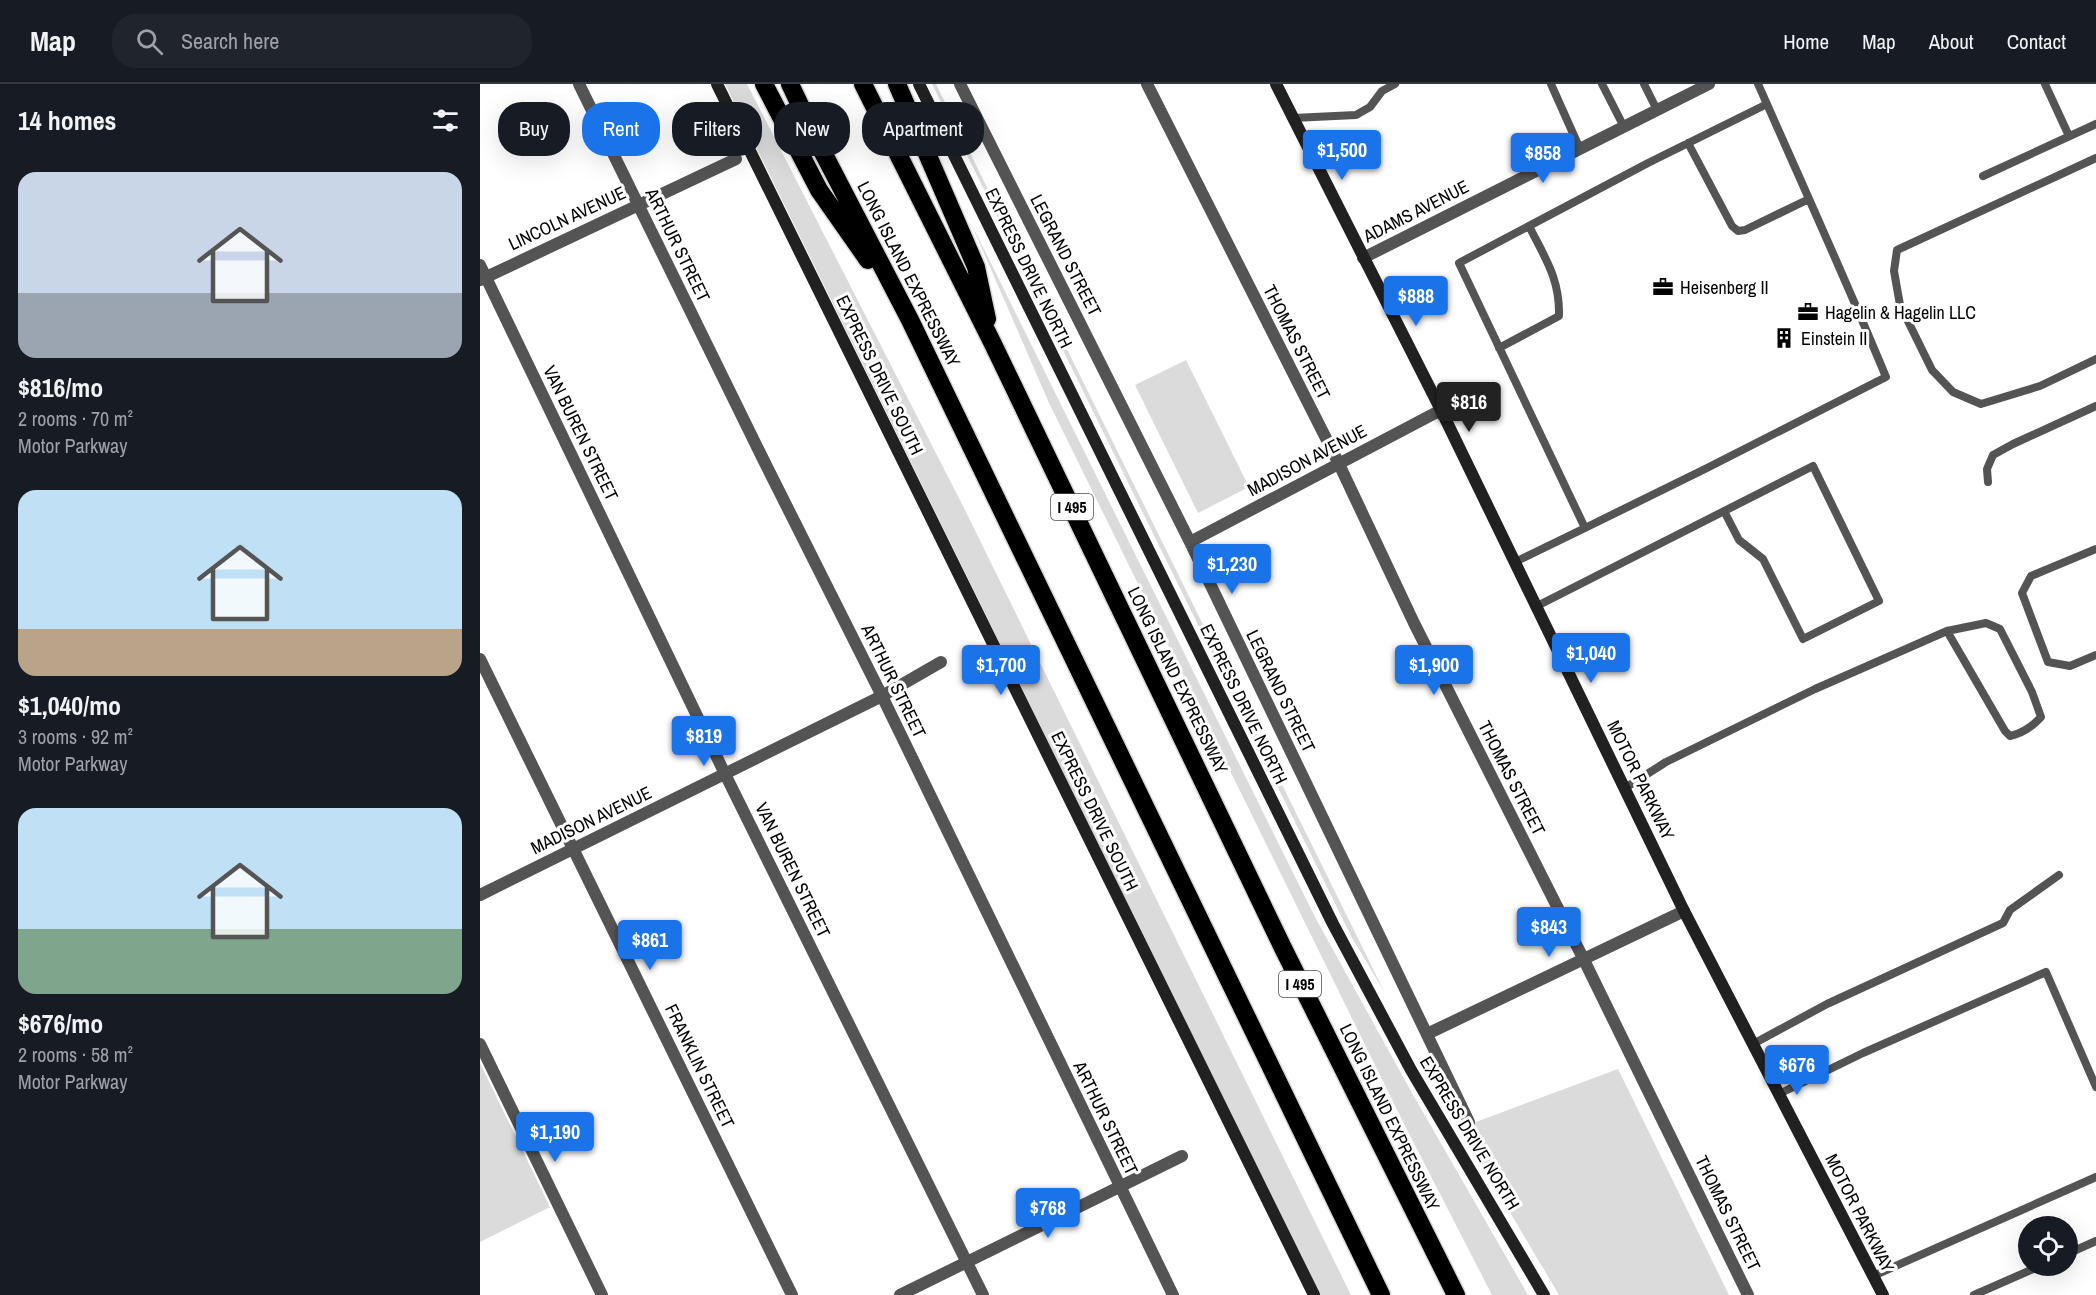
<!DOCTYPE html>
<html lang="en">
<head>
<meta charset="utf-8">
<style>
  :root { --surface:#171b24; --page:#20242c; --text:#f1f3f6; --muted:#9ea1a6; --line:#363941; --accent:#1a73e8 }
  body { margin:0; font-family:"Archivo Narrow",sans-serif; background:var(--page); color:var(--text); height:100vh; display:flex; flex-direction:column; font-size:22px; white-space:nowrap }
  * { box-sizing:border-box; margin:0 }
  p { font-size:20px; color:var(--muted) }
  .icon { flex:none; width:33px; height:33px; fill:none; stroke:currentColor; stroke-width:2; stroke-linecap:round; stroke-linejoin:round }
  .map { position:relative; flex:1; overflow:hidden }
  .drawer { display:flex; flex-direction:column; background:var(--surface); width:480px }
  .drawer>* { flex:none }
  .guide { position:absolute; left:18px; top:18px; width:570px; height:54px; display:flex; gap:12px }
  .controls { position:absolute; left:1538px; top:1132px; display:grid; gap:12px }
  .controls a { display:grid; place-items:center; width:60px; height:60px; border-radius:50%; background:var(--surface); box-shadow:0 6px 24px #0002; font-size:30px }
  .price { position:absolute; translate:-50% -51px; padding:0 14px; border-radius:6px; background:var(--accent); color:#fff; font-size:20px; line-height:39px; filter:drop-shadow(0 2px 3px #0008) }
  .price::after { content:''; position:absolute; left:50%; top:36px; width:18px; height:14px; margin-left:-9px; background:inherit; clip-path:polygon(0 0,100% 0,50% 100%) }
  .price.selected { background:#222; color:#fff }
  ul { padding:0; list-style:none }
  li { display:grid; align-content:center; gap:12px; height:318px; padding:0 18px }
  li span { display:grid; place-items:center; height:186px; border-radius:18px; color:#555 }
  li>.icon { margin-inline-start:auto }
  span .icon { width:108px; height:108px; fill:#fffc; stroke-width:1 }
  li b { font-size:26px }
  h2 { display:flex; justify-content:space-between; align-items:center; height:72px; padding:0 18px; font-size:26px }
  .chip { padding:0 21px; border-radius:24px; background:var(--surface); box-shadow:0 6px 24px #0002; font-size:21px; line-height:54px }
  .chip.selected { background:var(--accent); color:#fff }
  header { display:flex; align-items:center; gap:36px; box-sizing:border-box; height:84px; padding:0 30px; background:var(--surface); border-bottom:2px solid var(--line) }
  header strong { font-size:28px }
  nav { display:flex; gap:33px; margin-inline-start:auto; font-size:21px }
  .search { width:420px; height:54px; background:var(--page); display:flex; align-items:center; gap:15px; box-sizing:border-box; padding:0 21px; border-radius:24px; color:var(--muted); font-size:22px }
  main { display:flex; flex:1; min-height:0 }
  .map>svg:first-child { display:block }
  .green { fill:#dbdbdb }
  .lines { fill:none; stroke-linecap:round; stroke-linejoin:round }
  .motorway-casing { stroke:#dbdbdb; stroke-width:21 }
  .service { stroke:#545454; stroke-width:8 }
  .minor { stroke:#545454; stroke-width:12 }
  .tertiary { stroke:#545454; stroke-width:12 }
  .secondary { stroke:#212121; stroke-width:12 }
  .motorway { stroke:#000; stroke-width:18 }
  .labels { text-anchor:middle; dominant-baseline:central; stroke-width:6; stroke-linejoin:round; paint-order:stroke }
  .shield { fill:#fff; stroke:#4c4c4c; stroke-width:1.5 }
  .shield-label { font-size:16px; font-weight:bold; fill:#000 }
  .street-label { font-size:18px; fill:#000; stroke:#fff }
  .poi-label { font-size:18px; fill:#000; stroke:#fff; text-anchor:start }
</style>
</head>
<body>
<header>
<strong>Map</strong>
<div class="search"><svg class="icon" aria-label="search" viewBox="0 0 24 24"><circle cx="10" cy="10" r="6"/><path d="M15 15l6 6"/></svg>Search here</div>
<nav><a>Home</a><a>Map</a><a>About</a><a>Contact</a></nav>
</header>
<main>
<section class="drawer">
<h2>14 homes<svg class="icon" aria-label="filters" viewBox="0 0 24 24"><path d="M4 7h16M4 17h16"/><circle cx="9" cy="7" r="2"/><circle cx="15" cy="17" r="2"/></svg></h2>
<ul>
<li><span style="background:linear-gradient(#c9d6e8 65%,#9aa5b1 0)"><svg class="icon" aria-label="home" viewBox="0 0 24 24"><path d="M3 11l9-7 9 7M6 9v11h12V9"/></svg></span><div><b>$816/mo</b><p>2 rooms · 70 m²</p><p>Motor Parkway</p></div></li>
<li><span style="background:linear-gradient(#bfe0f5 75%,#b9a48a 0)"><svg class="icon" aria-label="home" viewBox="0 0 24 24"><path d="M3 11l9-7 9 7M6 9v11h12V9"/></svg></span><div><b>$1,040/mo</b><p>3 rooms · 92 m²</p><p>Motor Parkway</p></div></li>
<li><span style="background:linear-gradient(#bfe0f5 65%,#7fa58c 0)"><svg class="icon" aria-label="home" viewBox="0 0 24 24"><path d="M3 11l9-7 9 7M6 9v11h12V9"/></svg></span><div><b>$676/mo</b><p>2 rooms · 58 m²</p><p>Motor Parkway</p></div></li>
</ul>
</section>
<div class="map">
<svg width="1616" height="1211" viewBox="0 0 1616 1211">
  <rect width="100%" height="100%" fill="#fff"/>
  <path class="green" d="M245 0H267L483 422 871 1211H840Z
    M452 0H456L905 909 872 854Z
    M490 137 835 833 932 1009 1048 1211H1012L925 1042 569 319Z
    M706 276 769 403 718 429 655 301Z
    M0 979 70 1123 0 1158Z
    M1138 985 1249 1211H1079L980 1044Z"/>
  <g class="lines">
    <g class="motorway-casing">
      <path id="motorway" d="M284 0 339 106 388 176
        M310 0 336 55 430 236 901 1211
        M383 0 513 260 803 864 976 1211
        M417 0 496 183 507 235"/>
    </g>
    <path class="service" d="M1071 0 1100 65
      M1122 0 1144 43
      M1164 0 1177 26
      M1278 0C1321 97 1365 194 1406 293L1225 385 1105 444 979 179 1168 79 1287 20
      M1565 0 1589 52
      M813 34 876 31 890 23 902 7 915 0
      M1208 59 1252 142 1258 147 1265 146 1329 115
      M1616 74 1417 166 1414 187 1420 221 1452 286 1473 308 1501 320 1560 302 1616 275
      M1503 92 1616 40
      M1019 264 1079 232C1080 195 1065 174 1049 142
      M1508 398 1507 385 1513 371 1533 360 1616 322
      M1616 465 1551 492 1542 509 1568 578 1590 582 1616 571
      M1035 478 1105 444
      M1057 522C1149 476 1241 429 1333 382L1399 517 1323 555 1283 475 1259 456 1244 427
      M1145 704 1186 678 1335 605 1467 547 1506 539 1520 545 1552 608 1561 633C1552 643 1543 649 1530 652L1525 647 1467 547
      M1273 960 1347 920 1523 839 1530 826 1579 791
      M1299 1010 1383 969 1566 888 1616 1003
      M1587 1170 1616 1157
      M1393 1192 1616 1093
      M1494 1211 1560 1182"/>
    <path class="minor" d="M99 0 284 377 402 612 693 1211
      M480 0 710 458 989 1038
      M667 0 859 380 934 539 1103 874 1268 1211
      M0 181 245 690 503 1211
      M0 196 256 75
      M710 458 961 326
      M0 575 312 1211
      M0 811 402 612 461 578
      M947 950 1204 827
      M0 960 122 1211
      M420 1211 702 1072"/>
    <path class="tertiary" d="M883 174 1229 0"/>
    <path class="secondary" d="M237 0 834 1211
      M439 0 853 840 931 986 1064 1211
      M796 0 961 326 1204 827 1403 1211"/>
    <use href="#motorway" class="motorway"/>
  </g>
  <defs>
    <g id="office-bare" transform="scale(1.62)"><path d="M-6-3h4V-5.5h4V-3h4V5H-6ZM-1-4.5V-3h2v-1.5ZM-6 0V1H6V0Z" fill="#000" stroke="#fff" stroke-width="2.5" paint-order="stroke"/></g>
    <g id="building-bare" transform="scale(1.62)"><path d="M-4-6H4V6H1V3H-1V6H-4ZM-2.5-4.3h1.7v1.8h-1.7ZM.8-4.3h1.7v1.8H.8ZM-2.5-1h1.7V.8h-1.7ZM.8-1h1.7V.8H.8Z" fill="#000" stroke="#fff" stroke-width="2.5" paint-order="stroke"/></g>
  </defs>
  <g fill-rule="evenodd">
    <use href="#office-bare" x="1183" y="203"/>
    <use href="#office-bare" x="1328" y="228"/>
    <use href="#building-bare" x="1304" y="254"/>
  </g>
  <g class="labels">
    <g class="shield">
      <rect x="571" y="410" width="42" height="26" rx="4.5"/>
      <rect x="799" y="887" width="42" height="26" rx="4.5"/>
    </g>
    <g class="shield-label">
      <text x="592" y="423">I 495</text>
      <text x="820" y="900">I 495</text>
    </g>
    <g class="street-label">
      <text transform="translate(936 127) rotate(-27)">ADAMS AVENUE</text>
      <text transform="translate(87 134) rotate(-25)">LINCOLN AVENUE</text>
      <text transform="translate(198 161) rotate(64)">ARTHUR STREET</text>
      <text transform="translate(586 171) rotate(63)">LEGRAND STREET</text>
      <text transform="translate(549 184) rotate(64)">EXPRESS DRIVE NORTH</text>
      <text transform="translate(429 190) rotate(63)">LONG ISLAND EXPRESSWAY</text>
      <text transform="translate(817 258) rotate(63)">THOMAS STREET</text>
      <text transform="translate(400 291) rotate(64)">EXPRESS DRIVE SOUTH</text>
      <text transform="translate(101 349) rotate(64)">VAN BUREN STREET</text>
      <text transform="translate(827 376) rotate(-28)">MADISON AVENUE</text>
      <text transform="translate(698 596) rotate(64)">LONG ISLAND EXPRESSWAY</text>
      <text transform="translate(414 597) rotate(64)">ARTHUR STREET</text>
      <text transform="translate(801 607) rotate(64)">LEGRAND STREET</text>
      <text transform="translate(764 620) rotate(64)">EXPRESS DRIVE NORTH</text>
      <text transform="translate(1032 694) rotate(63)">THOMAS STREET</text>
      <text transform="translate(1161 696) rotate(64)">MOTOR PARKWAY</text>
      <text transform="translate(615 727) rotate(64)">EXPRESS DRIVE SOUTH</text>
      <text transform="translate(111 736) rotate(-26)">MADISON AVENUE</text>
      <text transform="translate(313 786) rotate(64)">VAN BUREN STREET</text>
      <text transform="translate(220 982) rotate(64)">FRANKLIN STREET</text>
      <text transform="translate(910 1033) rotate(64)">LONG ISLAND EXPRESSWAY</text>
      <text transform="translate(626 1034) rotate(64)">ARTHUR STREET</text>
      <text transform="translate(990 1049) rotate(59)">EXPRESS DRIVE NORTH</text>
      <text transform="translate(1248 1129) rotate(64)">THOMAS STREET</text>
      <text transform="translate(1380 1129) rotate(63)">MOTOR PARKWAY</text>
    </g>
    <g class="poi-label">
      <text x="1200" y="203">Heisenberg II</text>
      <text x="1345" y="228">Hagelin &amp; Hagelin LLC</text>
      <text x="1321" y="254">Einstein II</text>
    </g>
  </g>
</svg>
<div class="controls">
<a><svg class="icon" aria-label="locate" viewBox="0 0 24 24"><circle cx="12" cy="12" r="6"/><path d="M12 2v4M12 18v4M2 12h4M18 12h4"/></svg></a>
</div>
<b class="price" style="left:862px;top:97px">$1,500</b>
<b class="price" style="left:1063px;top:100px">$858</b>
<b class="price" style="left:936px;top:243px">$888</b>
<b class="price selected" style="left:989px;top:349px">$816</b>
<b class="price" style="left:752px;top:511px">$1,230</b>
<b class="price" style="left:1111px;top:600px">$1,040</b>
<b class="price" style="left:521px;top:612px">$1,700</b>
<b class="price" style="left:954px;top:612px">$1,900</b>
<b class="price" style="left:224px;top:683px">$819</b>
<b class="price" style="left:1069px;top:874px">$843</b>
<b class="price" style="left:170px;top:887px">$861</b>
<b class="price" style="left:1317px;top:1012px">$676</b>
<b class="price" style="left:75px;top:1079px">$1,190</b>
<b class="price" style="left:568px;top:1155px">$768</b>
<div class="guide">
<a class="chip">Buy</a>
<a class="chip selected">Rent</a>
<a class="chip">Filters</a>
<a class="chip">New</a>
<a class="chip">Apartment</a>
</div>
</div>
</main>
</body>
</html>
